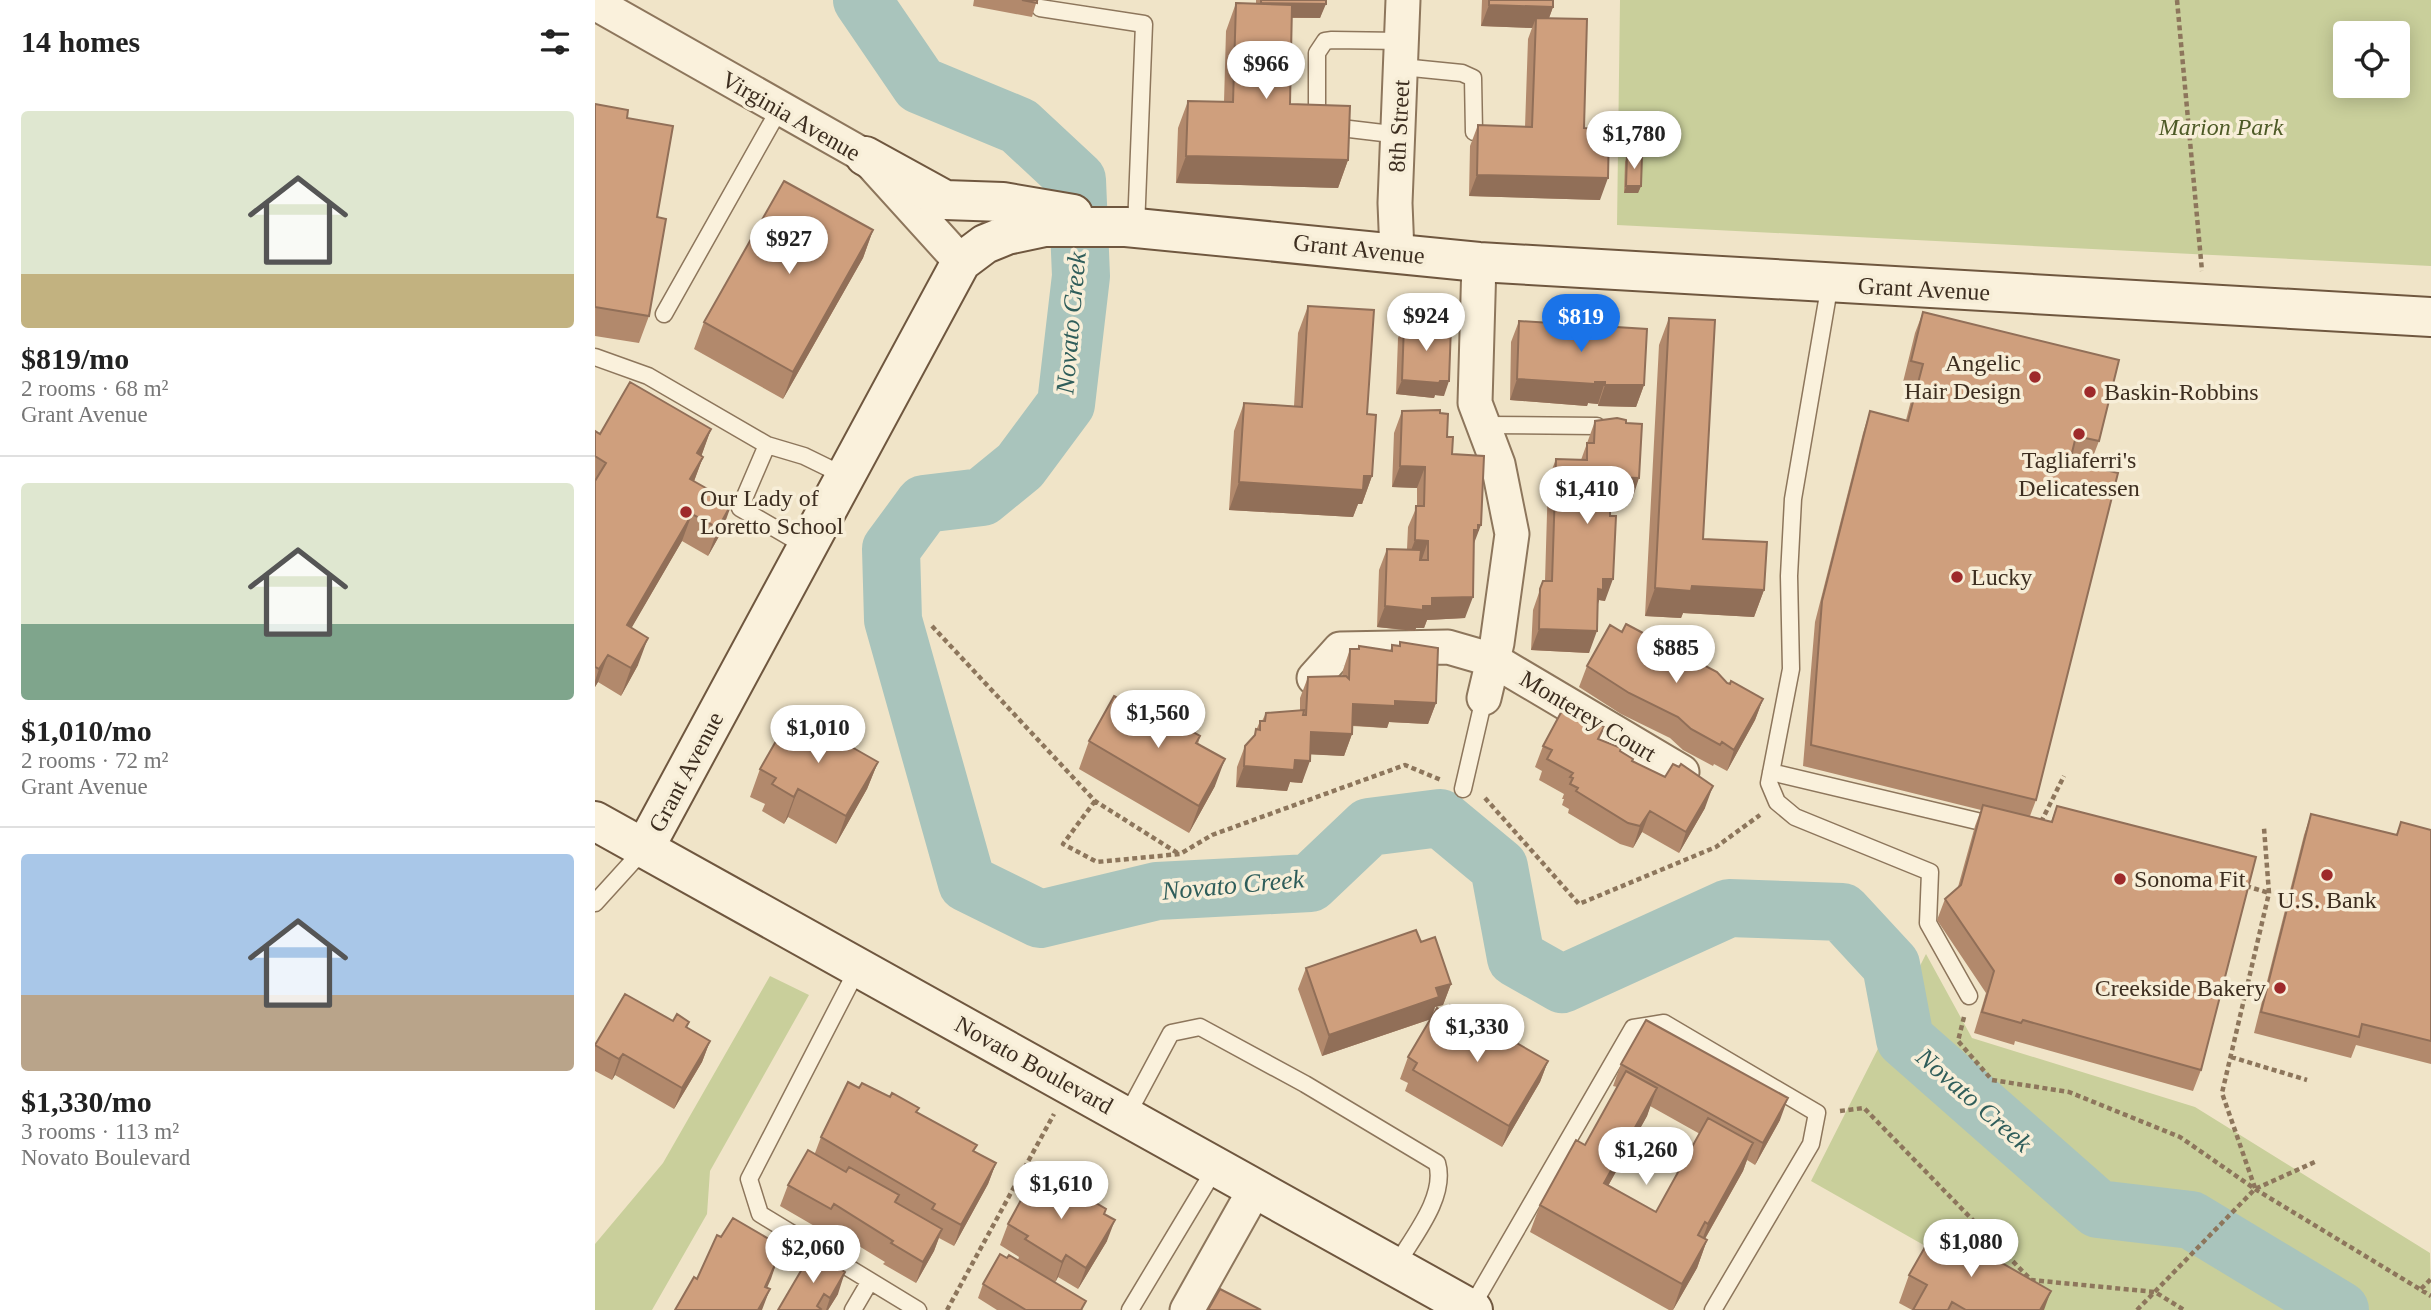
<!DOCTYPE html>
<html lang="en">
<head>
<meta charset="utf-8">
<style>
  :root { --surface:#fff; --page:#f2f2f2; --text:#222; --muted:#767676; --line:#e0e0e0; --accent:#1a73e8 }
  body { margin:0; font-family:"Times New Roman",serif; background:var(--page); color:var(--text); height:100vh; display:flex; flex-direction:column; font-size:26px; white-space:nowrap }
  * { box-sizing:border-box; margin:0 }
  p { font-size:23px; color:var(--muted) }
  .icon { flex:none; width:38px; height:38px; fill:none; stroke:currentColor; stroke-width:2; stroke-linecap:round; stroke-linejoin:round }
  .map { position:relative; flex:1; overflow:hidden }
  .drawer { display:flex; flex-direction:column; background:var(--surface); width:595px }
  .drawer>* { flex:none }
  .tools { position:absolute; left:1738px; top:21px; display:grid; gap:14px }
  .tools a { display:grid; place-items:center; width:77px; height:77px; border-radius:7px; background:var(--surface); box-shadow:0 4px 18px #0003; font-size:35px }
  .price { position:absolute; translate:-50% -60px; padding:0 16px; border-radius:24px; background:#fff; color:#222; font-size:23px; line-height:46px; filter:drop-shadow(0 2px 4px #0008) }
  .price::after { content:''; position:absolute; left:50%; top:42px; width:21px; height:16px; margin-left:-10px; background:inherit; clip-path:polygon(0 0,100% 0,50% 100%) }
  .price.selected { background:var(--accent); color:#fff }
  ul { padding:0; list-style:none }
  li { display:grid; align-content:center; gap:14px; height:371px; padding:0 21px }
  li+li { border-top:2px solid var(--line) }
  li span { display:grid; place-items:center; height:217px; border-radius:7px; color:#555 }
  li>.icon { margin-inline-start:auto }
  span .icon { width:126px; height:126px; fill:#fffc; stroke-width:1 }
  li b { font-size:30px }
  h2 { display:flex; justify-content:space-between; align-items:center; height:84px; padding:0 21px; font-size:30px }
  main { display:flex; flex:1; min-height:0 }
  .map>svg:first-child { display:block }
  .green { fill:#c9cf9b; fill-rule:evenodd }
  .lines { fill:none; stroke-linecap:round; stroke-linejoin:round }
  .river { stroke:#a9c4bc; stroke-width:58 }
  .lane-casing { stroke:#8d765c; stroke-width:19 }
  .street-casing { stroke:#8d765c; stroke-width:37 }
  .secondary-casing { stroke:#6f573f; stroke-width:42 }
  .path { stroke:#8d765c; stroke-width:4.5; stroke-dasharray:5 3.5; stroke-linecap:butt }
  .lane { stroke:#faf1dc; stroke-width:16 }
  .street { stroke:#faf1dc; stroke-width:33 }
  .secondary { stroke:#faf1dc; stroke-width:38 }
  .wall { fill:#b2896c; fill-rule:evenodd }
  .shaded-wall { fill:#916f58 }
  .building { fill:#cf9f7d; stroke:#916f58; stroke-width:2 }
  .poi-dot { fill:#9e2a2b; stroke:#f7eed8; stroke-width:2.5 }
  .labels { text-anchor:middle; dominant-baseline:central; stroke-width:7; stroke-linejoin:round; paint-order:stroke }
  .street-label { font-size:24px; fill:#3d2e20; stroke:#f7eed8 }
  .park-label { font-size:24px; font-style:italic; fill:#4d5a26; stroke:#f7eed8 }
  .poi-label { font-size:24px; fill:#3d2e20; stroke:#f7eed8; text-anchor:start }
  .water-label { font-size:26px; font-style:italic; fill:#2f5d5a; stroke:#f7eed8 }
</style>
</head>
<body>
<main>
<section class="drawer">
<h2>14 homes<svg class="icon" aria-label="filters" viewBox="0 0 24 24"><path d="M4 7h16M4 17h16"/><circle cx="9" cy="7" r="2"/><circle cx="15" cy="17" r="2"/></svg></h2>
<ul>
<li><span style="background:linear-gradient(#dfe7d0 75%,#c2b280 0)"><svg class="icon" aria-label="home" viewBox="0 0 24 24"><path d="M3 11l9-7 9 7M6 9v11h12V9"/></svg></span><div><b>$819/mo</b><p>2 rooms · 68 m²</p><p>Grant Avenue</p></div></li>
<li><span style="background:linear-gradient(#dfe7d0 65%,#7fa58c 0)"><svg class="icon" aria-label="home" viewBox="0 0 24 24"><path d="M3 11l9-7 9 7M6 9v11h12V9"/></svg></span><div><b>$1,010/mo</b><p>2 rooms · 72 m²</p><p>Grant Avenue</p></div></li>
<li><span style="background:linear-gradient(#a9c7e8 65%,#b9a48a 0)"><svg class="icon" aria-label="home" viewBox="0 0 24 24"><path d="M3 11l9-7 9 7M6 9v11h12V9"/></svg></span><div><b>$1,330/mo</b><p>3 rooms · 113 m²</p><p>Novato Boulevard</p></div></li>
</ul>
</section>
<div class="map">
<svg width="1836" height="1310" viewBox="0 0 1836 1310">
  <rect width="100%" height="100%" fill="#f0e4c8"/>
  <path class="green" d="M1025 0H1836V266L1022 225ZM1750 33H1802V86H1750Z
    M1331 954 1377 1038 1600 1107 1835 1253 1836 1310H1443L1216 1181Z
    M175 976 214 995 115 1171 112 1214 57 1310H0V1244L68 1163Z"/>
  <g class="lines">
    <path class="river" d="M267 0 325 85 424 126 482 180 486 276 471 404 425 466 387 497 329 504 296 549 298 620 372 883 445 919 562 891 715 883 774 827 845 818 904 867 921 958 967 984 1134 908 1247 912 1296 965 1310 1039 1503 1209 1596 1220 1745 1310"/>
    <g class="lane-casing">
      <path id="lane" d="M445 8 549 24 541 228
        M807 67 867 73 878 78 879 132
        M805 135 746 128 728 117 722 108V53L730 41 737 40 807 41
        M1235 283 1198 499 1194 576 1196 669 1174 783 1182 802 1200 817 1335 872 1333 923 1374 996
        M69 314 185 108
        M0 357 53 376 172 445 209 456 250 476
        M889 425 1002 426
        M172 445 145 508 212 547
        M1176 772 1382 821
        M868 789 889 698
        M0 903 49 849
        M263 968 154 1179 165 1214 323 1310
        M531 1117 576 1033 605 1027 710 1084 842 1163C852 1197 817 1238 800 1267
        M876 1308 1038 1028 1069 1023 1222 1113 1216 1144 1118 1310
        M258 1310 275 1281
        M535 1310 621 1167"/>
    </g>
    <g class="street-casing">
      <path id="street" d="M0 3 270 156 366 262
        M802 253 800 203 808 0
        M884 262 880 403 903 464 917 534 902 643 889 698
        M719 678 745 649 853 647 898 660 1087 772
        M592 1310 660 1189"/>
    </g>
    <g class="secondary-casing">
      <path id="secondary" d="M270 156 350 200 408 202 478 214
        M0 821 878 1310
        M49 849 366 262 390 244 412 235 450 227H531L884 262 1836 317"/>
    </g>
    <path class="path" d="M1582 0 1607 271
      M337 626 500 801 584 854
      M890 798 984 904 1121 847 1165 815
      M500 801 468 844 502 862 585 854 617 835 810 765 846 780
      M1446 822 1469 776
      M1651 886 1674 893
      M1369 1017 1363 1041 1397 1080 1474 1092 1585 1137 1660 1189 1836 1296
      M1636 1057 1712 1080
      M1245 1111 1269 1108 1436 1280 1560 1292 1589 1310
      M1660 1188 1627 1093 1674 893 1669 828
      M1826 1289 1836 1279
      M352 1310 459 1114
      M1542 1310 1660 1189 1722 1161"/>
    <use href="#lane" class="lane"/>
    <use href="#street" class="street"/>
    <use href="#secondary" class="secondary"/>
  </g>
  <path class="wall" d="M379 0H442L437 17 378 6Z
    M661 0H731L725 18H697L695 104 753 160 743 188 581 183 583 128 593 101 629 102 631 31 641 3 661 4Z
    M887 0H958V7L954 18 989 128 1005 200 874 196 875 146 883 125 930 127 933 39 937 28 886 26Z
    M0 104 32 118 62 217 54 316 44 343 0 336Z
    M1032 155 1046 186 1043 193H1029L1030 162Z
    M278 230 268 258 188 399 99 349 109 322Z
    M713 306 772 414 777 476 767 504H763L758 517 634 510 639 431 649 403 699 406 703 333Z
    M1328 312 1504 441 1496 462 1476 458 1441 800 1435 816 1456 822 1462 806 1606 1070 1598 1091 1420 1041 1419 1045 1379 1033 1391 993 1342 920 1350 899 1363 887 1380 826 1386 810 1208 766 1220 622 1268 433 1275 411 1311 420 1320 385 1308 382 1320 333Z
    M1074 318 1108 539 1169 590 1159 617 1088 613 1086 618 1050 616 1064 345Z
    M924 321 1049 385 1041 407 1003 406V404L993 403 992 406 915 400 916 342Z
    M809 324 849 396 840 395 839 398 801 394 803 338Z
    M807 411 845 413 857 454 879 545 870 618 832 620 829 628H821L820 631 782 627 784 570 792 549H812L813 527 822 506V488L797 487 799 433Z
    M1000 421 1037 500 1015 499 1010 601 1004 600 1003 604 994 653 936 650 938 610 948 581H950L953 480 961 459 986 460Z
    M116 429 106 456 108 457 99 481 127 531 113 556 87 541 36 628 43 665 26 696 3 682 0 687V431L5 434Z
    M1027 632 1132 683 1168 699 1160 720 1132 771 1119 764 1118 766 1088 750 1075 738 1026 714 984 687 992 666Z
    M805 642 841 703 833 724 794 722 792 728 757 726V734L749 756 715 754 707 783 695 782 692 791 641 787 642 767 650 746 658 738 665 721H667L671 713 705 711V698L713 677 747 676 748 670 755 649H763L764 646 795 651 797 645 804 646Z
    M989 716 1004 739 1025 752 1037 762 1110 808 1084 853 1047 832 1038 848 1025 844 973 813 974 809 967 805 969 799H967L969 794 944 780 947 771 940 767 948 746Z
    M566 722 605 736 603 744 620 786 594 833 484 769 494 741Z
    M283 762 272 789 241 844 193 817 189 824 167 811 170 804 155 797 165 769Z
    M1716 814 1801 835 1806 822 1836 830V1064L1761 1045 1756 1058 1659 1033 1709 835Z
    M826 942 856 984 848 1005 840 1007 837 1017 850 1013 953 1061 945 1082 907 1147 810 1091 813 1083 805 1079 813 1057 836 1019 727 1056 703 989 711 968Z
    M30 994 78 1021 94 1022 92 1028 115 1041 107 1062 79 1109 20 1075 17 1080 0 1071V1046Z
    M1026 1064 1185 1120 1160 1165 1152 1160 1148 1171 1110 1239 1112 1240 1102 1268 1078 1310H1074L935 1232 945 1205 990 1145 1022 1087 1018 1086ZM1055 1106 1105 1134 1061 1212 1013 1186 1052 1116Z
    M264 1088 295 1097 324 1108 322 1113 382 1145 379 1151 401 1163 393 1184 359 1246 344 1238 339 1251 321 1283 288 1264 290 1262 231 1226 228 1231 185 1206 193 1185 220 1153 226 1137Z
    M450 1182 509 1214 512 1241 483 1289 463 1277 460 1282 488 1310H402L383 1298 388 1284 412 1258 423 1260 424 1257 405 1245 413 1224Z
    M217 1252 243 1294 233 1310H183Z
    M1314 1275 1449 1310H1317L1304 1303Z"/>
  <path class="shaded-wall" d="M666 3 731 4 725 18 661 17Z
    M894 5 958 7 950 29 941 18 937 28 886 26Z
    M591 156 753 160 743 188 581 183Z
    M882 175 1013 178 1005 200 874 196Z
    M1031 186H1046L1043 193H1029Z
    M278 230 268 258 188 399 198 372Z
    M922 379 1010 382 1003 404 993 403 992 406 915 400Z
    M807 380 845 381H854L849 396 840 395 839 398 801 394Z
    M1010 385H1049L1041 407 1003 406Z
    M116 429 106 457 102 453Z
    M108 457 98 484 95 479Z
    M805 466 830 467 822 488 797 487Z
    M769 476H777L767 504H763L758 517 634 510 644 482Z
    M1016 477 1044 478 1037 500 1009 499Z
    M137 503 127 531 113 556 123 528Z
    M97 514 87 541 22 653 32 625Z
    M883 525H886L878 546 879 530Z
    M820 540 833 541 826 562 812 561Z
    M1008 579H1018L1010 601 1004 600 1000 611 1003 589Z
    M1097 586 1169 590 1159 617 1088 613 1086 618 1050 616 1060 588Z
    M878 597 870 618 832 620 829 628H821L820 631 782 627 790 606H828L837 598Z
    M944 629 1002 631 994 653 936 650Z
    M53 638 43 665 26 696 36 668Z
    M13 655 3 682 0 687V681L4 669Z
    M1168 699 1160 720 1132 771 1139 750Z
    M800 701 841 703 833 724 794 722 792 728 751 725 758 704Z
    M716 732 757 734 749 756 708 754Z
    M630 759 620 786 594 833 604 806Z
    M700 760 715 761 707 783 695 782 692 791 641 787 649 766Z
    M283 762 272 789 241 844 251 816Z
    M1118 786 1110 808 1084 853 1091 832Z
    M203 789 193 817 189 824 199 797Z
    M1055 811 1047 832 1038 848 1045 826Z
    M856 984 848 1005 840 1007 836 1019 727 1056 734 1035 841 988Z
    M115 1041 107 1062 79 1109 87 1088Z
    M28 1054 20 1075 17 1080 24 1059Z
    M953 1061 945 1082 907 1147 914 1126Z
    M1062 1088 1052 1116 999 1211 1009 1183Z
    M1193 1098 1185 1120 1160 1165 1168 1143Z
    M1158 1143 1148 1171 1103 1251 1113 1224Z
    M401 1163 393 1184 359 1246 366 1225Z
    M520 1220 512 1241 483 1289 491 1268Z
    M347 1229 339 1251 321 1283 328 1262Z
    M1112 1240 1102 1268 1078 1310 1087 1284Z
    M471 1255 463 1277 460 1283 467 1262Z
    M183 1258 176 1279 163 1308 170 1287Z
    M250 1272 243 1294 233 1310H231L235 1298Z
    M175 1289 167 1310H163Z
    M1456 1291 1449 1310H1445Z"/>
  <path class="building" d="M427 0H442V3Z
    M666 0H731V4L666 3Z
    M894 0H958V7L894 5Z
    M641 3 697 5 695 104 755 106 753 160 591 156 593 101 638 102Z
    M941 18 992 19 989 128 1014 129 1013 178 882 175 883 125 937 127Z
    M0 104 33 110 32 118 78 126 62 217 71 219 54 316 0 307Z
    M1032 155 1047 156 1046 186H1031Z
    M189 181 278 230 198 372 109 322Z
    M713 306 779 310 772 414 781 415 777 476H769L768 490 644 482 649 403 707 407Z
    M1328 312 1524 360 1504 441 1481 436 1475 461 1523 473 1441 800 1216 745 1227 601 1275 411 1313 421 1328 364 1316 361Z
    M1074 318 1120 320 1108 539 1172 542 1169 590 1097 586 1096 591 1060 588Z
    M924 321 1052 329 1049 385H1010V382H1000V384L922 379Z
    M809 324 856 326 854 381H845L844 383 807 380Z
    M35 382 116 429 102 453 108 457 95 479 137 503 123 528 97 514 32 625 53 638 36 668 13 655 4 669 0 667V481L11 463 0 456V431L5 434Z
    M845 410V413L853 414 852 437H858L857 454 889 456 886 525H883V530H879L878 597 837 598V606H828V610L790 606 792 549 826 550 825 560H833V541L820 540 821 506H829L830 467 805 466 807 411Z
    M1022 418 1031 420V423L1047 424 1044 478 1016 477 1015 516H1021L1018 579H1008V590L1003 589 1002 631 944 629 945 589 948 581H957L961 459 992 460V443H999L1000 421Z
    M1031 624 1122 672 1132 683 1135 684 1136 681 1168 699 1139 750 1127 742 1125 745 1096 729 1083 717 1034 693 992 666 1015 625 1027 632Z
    M805 642 843 648 841 703 800 701V706L758 704 757 734 716 732 715 761 700 760 699 770 649 766 650 746 660 735 661 729 665 730V721H670L671 713 709 710 708 715H711L713 677 751 676 754 679 755 649H764V646L797 651V645L805 646Z
    M519 696 566 722 569 716 605 736 601 743 630 759 604 806 494 741Z
    M970 705 990 714 989 716 1009 727 1003 739 1026 748 1025 751 1038 759 1037 761 1070 777 1078 764 1084 767 1086 764 1118 786 1091 832 1055 811 1045 826 1033 823 981 791 983 788 975 784 978 778 975 777 978 773 952 759 957 750 948 746Z
    M197 713 283 762 251 816 203 789 199 797 177 784 181 778 165 769Z
    M1388 805 1457 822 1462 806 1661 857 1606 1070 1428 1020 1426 1023 1387 1012 1399 971 1350 899 1366 885Z
    M1716 814 1802 835 1806 822 1836 830V1041L1767 1024 1764 1037 1666 1012Z
    M821 930 826 942 840 937 856 984 841 988 844 997 734 1035 711 968Z
    M30 994 78 1021 82 1014 94 1022 91 1027 115 1041 87 1088 28 1054 24 1059 0 1045Z
    M855 1005 953 1061 914 1126 818 1070 822 1063 813 1057 842 1008 850 1013Z
    M1051 1020 1193 1098 1168 1143 1026 1064Z
    M1031 1071 1062 1088 1009 1183 1061 1212 1113 1118 1158 1143 1113 1224 1110 1222 1103 1235 1112 1240 1087 1284 945 1205 981 1140 990 1145Z
    M253 1082 264 1088 267 1083 295 1097 297 1093 324 1108 321 1112 382 1145 378 1151 401 1163 366 1225 337 1209 340 1204 226 1137Z
    M213 1150 251 1172 254 1167 304 1195 300 1202 347 1229 328 1262 296 1243 298 1241 239 1204 236 1209 193 1185Z
    M439 1176 450 1182 453 1177 466 1185 467 1183 511 1209 509 1214 520 1220 491 1268 471 1255 467 1262 430 1239 433 1236 413 1224Z
    M138 1218 184 1245 178 1255 183 1258 170 1287 175 1289 163 1310H80L99 1277 102 1279 122 1235 126 1237Z
    M1342 1226 1456 1291 1445 1310H1371L1357 1302 1353 1310H1318L1332 1285 1314 1275Z
    M217 1252 250 1272 235 1298 229 1294 222 1306 226 1309 225 1310H183Z
    M405 1254 412 1258 414 1255 491 1301 486 1310H431L388 1284Z
    M625 1289 666 1310H613Z"/>
  <g class="poi-dot">
    <circle cx="1440" cy="377" r="7"/>
    <circle cx="1495" cy="392" r="7"/>
    <circle cx="1484" cy="434" r="7"/>
    <circle cx="91" cy="512" r="7"/>
    <circle cx="1362" cy="577" r="7"/>
    <circle cx="1732" cy="875" r="7"/>
    <circle cx="1525" cy="879" r="7"/>
    <circle cx="1685" cy="988" r="7"/>
  </g>
  <g class="labels">
    <g class="street-label">
      <text transform="translate(196 116) rotate(30)">Virginia Avenue</text>
      <text transform="translate(804 126) rotate(-87)">8th Street</text>
      <text transform="translate(764 249) rotate(6)">Grant Avenue</text>
      <text transform="translate(1329 289) rotate(3)">Grant Avenue</text>
      <text transform="translate(993 716) rotate(31)">Monterey Court</text>
      <text transform="translate(91 772) rotate(-62)">Grant Avenue</text>
      <text transform="translate(439 1065) rotate(29)">Novato Boulevard</text>
    </g>
    <g class="park-label">
      <text x="1626" y="127">Marion Park</text>
    </g>
    <g class="poi-label">
      <text x="1426" y="363" text-anchor="end">Angelic<tspan x="1426" dy="28">Hair Design</tspan></text>
      <text x="1509" y="392">Baskin-Robbins</text>
      <text x="1484" y="460" text-anchor="middle">Tagliaferri's<tspan x="1484" dy="28">Delicatessen</tspan></text>
      <text x="105" y="498">Our Lady of<tspan x="105" dy="28">Loretto School</tspan></text>
      <text x="1376" y="577">Lucky</text>
      <text x="1539" y="879">Sonoma Fit</text>
      <text x="1732" y="900" text-anchor="middle">U.S. Bank</text>
      <text x="1671" y="988" text-anchor="end">Creekside Bakery</text>
    </g>
    <g class="water-label">
      <text transform="translate(476 323) rotate(-85)">Novato Creek</text>
      <text transform="translate(638 885) rotate(-5)">Novato Creek</text>
      <text transform="translate(1379 1100) rotate(41)">Novato Creek</text>
    </g>
  </g>
</svg>
<div class="tools">
<a><svg class="icon" aria-label="locate" viewBox="0 0 24 24"><circle cx="12" cy="12" r="6"/><path d="M12 2v4M12 18v4M2 12h4M18 12h4"/></svg></a>
</div>
<b class="price" style="left:671px;top:101px">$966</b>
<b class="price" style="left:1039px;top:171px">$1,780</b>
<b class="price" style="left:194px;top:276px">$927</b>
<b class="price" style="left:831px;top:353px">$924</b>
<b class="price selected" style="left:986px;top:354px">$819</b>
<b class="price" style="left:992px;top:526px">$1,410</b>
<b class="price" style="left:1081px;top:685px">$885</b>
<b class="price" style="left:563px;top:750px">$1,560</b>
<b class="price" style="left:223px;top:765px">$1,010</b>
<b class="price" style="left:882px;top:1064px">$1,330</b>
<b class="price" style="left:1051px;top:1187px">$1,260</b>
<b class="price" style="left:466px;top:1221px">$1,610</b>
<b class="price" style="left:1376px;top:1279px">$1,080</b>
<b class="price" style="left:218px;top:1285px">$2,060</b>
</div>
</main>
</body>
</html>
